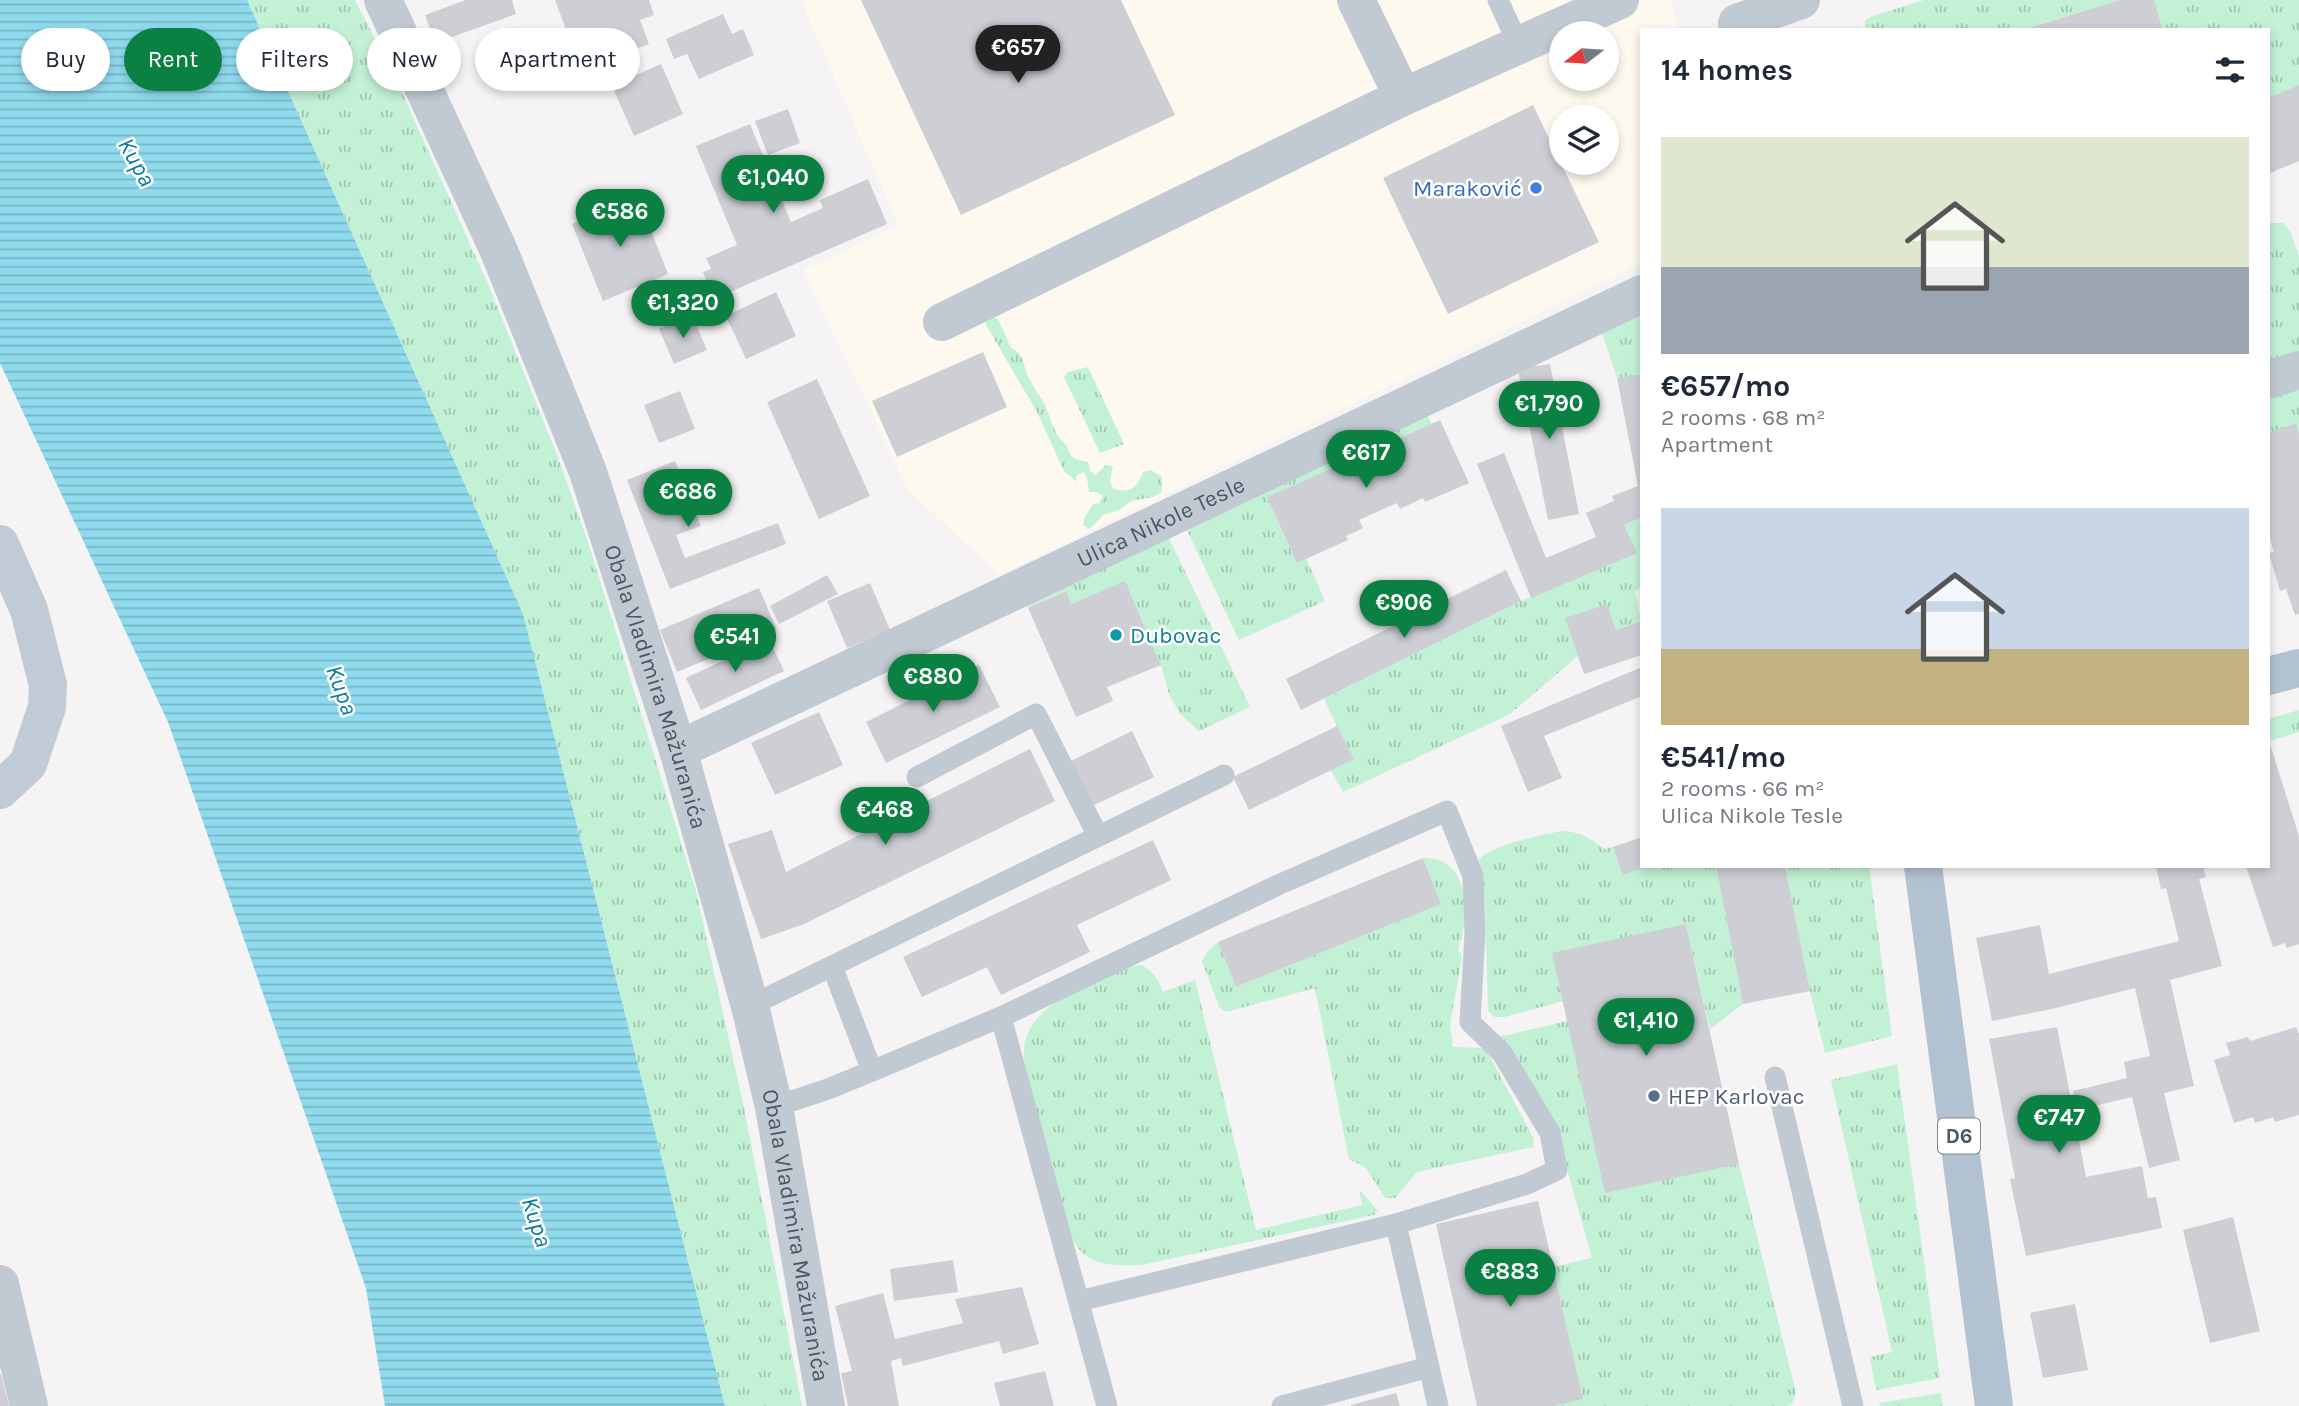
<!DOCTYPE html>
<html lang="en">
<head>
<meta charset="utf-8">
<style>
  :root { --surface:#fff; --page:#f2f2f3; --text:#1f2937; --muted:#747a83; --accent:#0b8043 }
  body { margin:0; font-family:Karla,sans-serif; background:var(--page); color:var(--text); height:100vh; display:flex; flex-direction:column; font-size:26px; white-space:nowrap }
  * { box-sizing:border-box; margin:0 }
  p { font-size:23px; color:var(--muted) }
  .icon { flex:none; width:38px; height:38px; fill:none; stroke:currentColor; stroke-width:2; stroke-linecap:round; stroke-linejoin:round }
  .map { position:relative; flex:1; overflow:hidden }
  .side { position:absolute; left:1640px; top:28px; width:630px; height:840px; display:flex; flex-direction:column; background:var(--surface); border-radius:0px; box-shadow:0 4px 10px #0003 }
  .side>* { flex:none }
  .top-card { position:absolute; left:21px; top:28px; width:665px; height:63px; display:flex; gap:14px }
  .needle { width:46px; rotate:253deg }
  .tools { position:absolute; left:1549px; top:21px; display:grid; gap:14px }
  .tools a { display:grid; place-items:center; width:70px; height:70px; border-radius:50%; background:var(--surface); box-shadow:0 4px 10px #0003; font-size:35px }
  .price { position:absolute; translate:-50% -60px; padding:0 16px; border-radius:24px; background:var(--accent); color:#fff; font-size:23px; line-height:46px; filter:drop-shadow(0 2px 4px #0008) }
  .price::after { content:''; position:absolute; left:50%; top:42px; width:21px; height:16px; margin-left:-10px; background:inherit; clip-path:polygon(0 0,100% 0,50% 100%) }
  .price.on { background:#222; color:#fff }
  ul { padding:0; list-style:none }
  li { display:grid; align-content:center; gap:14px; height:371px; padding:0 21px }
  li span { display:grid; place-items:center; height:217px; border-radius:0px; color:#555 }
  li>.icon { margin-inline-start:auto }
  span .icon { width:126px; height:126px; fill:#fffc; stroke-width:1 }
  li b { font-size:30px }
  h2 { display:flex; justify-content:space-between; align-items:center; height:84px; padding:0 21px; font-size:30px }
  .chip { padding:0 24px; border-radius:32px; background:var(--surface); box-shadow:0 4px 10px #0003; font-size:24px; line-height:63px }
  .chip.on { background:var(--accent); color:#fff }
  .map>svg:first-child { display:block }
  .commercial { fill:#fdf9ef; fill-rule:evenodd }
  .grass { fill:url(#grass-tufts) }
  .water { fill:url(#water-rules) }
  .building { fill:#cdcfd5 }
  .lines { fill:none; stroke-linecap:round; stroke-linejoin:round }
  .lane { stroke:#c1cad2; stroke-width:21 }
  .street { stroke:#c1cad2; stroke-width:38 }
  .secondary { stroke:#c1cbd6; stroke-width:38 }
  .primary { stroke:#b3c2d1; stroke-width:38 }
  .shop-dot { fill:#3f7fe0; stroke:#fff; stroke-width:2.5 }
  .culture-dot { fill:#0f9aa8; stroke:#fff; stroke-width:2.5 }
  .service-dot { fill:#5c6f8a; stroke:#fff; stroke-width:2.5 }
  .labels { text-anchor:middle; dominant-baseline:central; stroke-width:5; stroke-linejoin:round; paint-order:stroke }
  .shield { fill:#fff; stroke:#808990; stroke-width:2 }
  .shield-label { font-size:21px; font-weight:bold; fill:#4a5661 }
  .shop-label { font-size:23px; fill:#366cbe; stroke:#fff; text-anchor:end }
  .street-label { font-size:23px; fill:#4a5661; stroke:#fff }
  .culture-label { font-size:23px; fill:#0d838f; stroke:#fff; text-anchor:start }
  .service-label { font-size:23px; fill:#4e5e75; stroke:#fff; text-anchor:start }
  .water-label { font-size:24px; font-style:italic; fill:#0c7c9b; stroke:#fff }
</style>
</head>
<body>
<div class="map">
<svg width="2299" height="1406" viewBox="0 0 2299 1406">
  <defs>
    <pattern id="grass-tufts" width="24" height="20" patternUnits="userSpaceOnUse" patternTransform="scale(1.75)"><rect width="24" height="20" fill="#c3f1d5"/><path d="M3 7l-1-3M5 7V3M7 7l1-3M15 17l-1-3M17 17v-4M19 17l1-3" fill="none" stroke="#a0c6b0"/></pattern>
    <pattern id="water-rules" width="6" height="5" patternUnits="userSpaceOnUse" patternTransform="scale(1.75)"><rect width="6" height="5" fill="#90daee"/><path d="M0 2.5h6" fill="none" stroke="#78b4c4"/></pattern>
  </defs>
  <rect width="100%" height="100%" fill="#f5f3f3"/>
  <path class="commercial" d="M801 0H1671L1679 30H1642L1641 264 999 575 909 491 803 270 898 225ZM1561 33H1606V79H1561ZM1561 117H1606V163H1561Z"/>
  <path class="grass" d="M247 0H355L400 88 488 284 557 455 588 542 696 891 744 1108 802 1406H725L523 614Z
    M1924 0H2120L2019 30H1865V21L1870 17Z
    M2154 0H2299V85L2268 98V30H2163Z
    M2268 219 2270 223H2283L2290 231 2299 256V360L2268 370Z
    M1641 306V374L1617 378 1599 324Z
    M992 316 998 319 1011 348C1023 353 1023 363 1027 374 1031 383 1036 390 1041 398 1052 414 1050 433 1067 445 1069 458 1076 460 1088 462L1090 470 1095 475 1106 465 1113 466 1110 481 1113 488C1129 495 1138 487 1143 472L1151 470 1162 477V492L1153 497 1131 501 1119 510 1103 515 1090 529 1083 525 1085 517 1093 504 1100 503 1103 496 1096 492H1089L1087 478 1084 472 1077 475 1076 481 1064 471 1037 412 986 325 985 317Z
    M1088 367 1124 444 1100 453 1064 377 1068 372Z
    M2299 380V433L2296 424 2268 433V390Z
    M1427 413 1431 424 1267 497 1297 563 1306 558 1325 601 1239 640 1184 524Z
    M1641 517V587L1635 591 1641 621 1616 630 1607 604 1566 618 1578 656 1510 714 1343 792 1331 770 1353 759 1324 699 1521 601 1636 553 1624 525Z
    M1168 536 1250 707 1199 731 1180 714 1169 694 1161 665 1125 581 1071 604 1065 591 1028 608 1024 600Z
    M2299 710V732L2270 741 2268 746V719Z
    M1563 831C1580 832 1591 838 1604 849L1613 847 1623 874 1646 866H1716L1743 1004 1710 1029 1686 924 1563 1001 1505 1017H1494L1488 1010 1485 902C1484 892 1476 871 1477 864 1481 846 1546 834 1563 831Z
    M1423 858C1471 856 1470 917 1458 949L1462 957 1450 1025 1453 1047 1483 1048 1489 1055 1534 1139 1533 1147 1417 1172 1395 1198H1385L1366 1168 1349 1159 1315 988 1226 1012 1219 1007 1202 961 1207 952 1218 942 1236 987 1441 904Z
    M1785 866H1869L1892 1036 1825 1053 1810 991Z
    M1142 965C1154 972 1158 979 1163 992L1195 980 1256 1230 1362 1205 1359 1189 1378 1211 1374 1215 1141 1265C1097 1266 1085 1265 1063 1225L1026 1071C1025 1064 1023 1056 1024 1050 1027 1002 1094 984 1130 967Z
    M1567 1021 1739 1164 1796 1393 1792 1404 1787 1406H1554L1583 1399 1553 1267 1592 1258 1562 1151 1494 1038Z
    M1897 1064 1940 1378 1876 1390 1870 1357 1892 1352 1831 1080Z
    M1941 1393 1943 1406H1880L1879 1403Z"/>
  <path class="water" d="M0 0H247L523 614 725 1406H385L366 1288 168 722 0 363Z"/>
  <path class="building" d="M466 0H512L516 14 435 43 425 15Z
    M555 0H649L654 15 640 20 649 44 581 69Z
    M861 0H1121L1175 115 961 215Z
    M2120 0H2154L2163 30H2021Z
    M723 14 732 34 743 29 754 55 699 79 687 54 674 59 666 39Z
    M661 64 683 114 634 136 612 86Z
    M2299 85V161L2268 174V98Z
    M1533 105 1599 242 1448 314 1383 178Z
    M788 109 800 143 768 155 755 121Z
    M750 124 791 222 823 208 820 200 868 179 887 224 714 299 703 272 711 269 706 258 737 245 696 146Z
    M638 197 668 274 603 301 572 224Z
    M776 292 796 336 746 359 726 316Z
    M692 315 707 350 674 364 659 329Z
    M983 352 1007 407 897 457 872 401Z
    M1550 364 1579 514 1548 520 1518 369Z
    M1642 374V517L1624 525 1637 553 1531 598 1477 464 1504 453 1546 558 1596 537 1586 513 1614 501 1612 496 1638 486 1617 378Z
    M817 379 870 496 819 519 767 402Z
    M680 391 695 429 659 443 644 405Z
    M1440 420 1469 483 1425 502 1423 498 1400 509 1397 503 1359 520 1363 528 1346 536 1348 540 1297 563 1267 497Z
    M2296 423 2299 433V614L2295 615 2286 589 2280 591 2269 553 2274 552 2268 532V433Z
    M675 461 701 526 676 535 685 558 778 523 786 544 670 589 627 480Z
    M1506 570 1521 601 1301 710 1286 679Z
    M827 575 838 594 779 624 770 606Z
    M1125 581 1161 665 1107 687 1113 701 1076 717 1028 608 1066 591 1071 604Z
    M870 583 890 630 847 648 827 601Z
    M759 588 777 630 677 672 660 630Z
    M1607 604 1616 630 1642 621V655L1584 674 1565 618Z
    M769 639 784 671 701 710 686 678Z
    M979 665 1000 707 886 763 866 722Z
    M1642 667V696L1544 736 1562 778 1528 792 1501 726Z
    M819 712 843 765 775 795 751 743Z
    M1337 726 1354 759 1249 810 1233 777Z
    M1132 731 1154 777 1092 806 1071 761Z
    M2269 741 2299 836V944L2287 948 2285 943 2273 947 2246 866H2268Z
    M1030 749 1055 801 804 924 761 939 728 844 772 830 786 872Z
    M1642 837V868L1623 875 1613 847Z
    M1153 840 1171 880 1077 925 1090 952 1001 995 987 967 922 997 903 957Z
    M1423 858 1441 904 1236 987 1218 942Z
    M1716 866H1785L1810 991 1743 1004Z
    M2156 866H2203L2206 877 2199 879 2222 966 2170 980 2194 1086 2164 1093 2180 1160 2149 1168 2132 1097 2077 1110 2073 1091 2127 1078 2124 1062 2150 1056 2135 988 2056 1008 1992 1021 1976 938 2040 925 2049 974 2179 941 2166 888 2161 889Z
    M1686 924 1739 1164 1605 1193 1552 953Z
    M2057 1027 2086 1177 2142 1166 2148 1198 2156 1197 2162 1228 2026 1256 2010 1179 2015 1178 1989 1039Z
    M2296 1027 2299 1034V1115L2275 1122 2273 1117 2255 1123 2253 1117 2234 1123 2214 1060 2230 1055 2226 1043 2248 1037 2250 1041Z
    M1538 1201 1583 1399 1554 1406H1477L1436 1224Z
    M2233 1217 2260 1331 2210 1343 2183 1230Z
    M953 1260 958 1292 894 1301 890 1269Z
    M1022 1287 1039 1344 1003 1354 999 1341 903 1366 901 1358 891 1361 899 1406H848L841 1373 852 1371 835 1306 883 1293 895 1339 963 1323 955 1299Z
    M2075 1304 2088 1370 2043 1378 2030 1313Z
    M1045 1371 1054 1406H1000L994 1383Z
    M0 1374H1L9 1406H0Z
    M1396 1393 1400 1406H1351V1405Z"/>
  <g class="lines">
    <path class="lane" d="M1498 0 1519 46
      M917 777 1036 714 1098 836
      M750 1006 1224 775
      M1001 1017 1107 1406
      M872 1071 1001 1017 1278 885 1447 811 1473 876 1475 933 1470 1022 1502 1053 1550 1133 1557 1170 1527 1184 1396 1224
      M1775 1077 1853 1406
      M774 1107 828 1089 872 1071 832 966
      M1079 1301 1396 1224 1429 1367 1282 1406
      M1429 1367 1438 1406"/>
    <g class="street">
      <path id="s1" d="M383 0 499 251 588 472 678 750 750 1006 774 1107 826 1406"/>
      <path d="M1356 0 1403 97"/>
      <path d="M1737 23 1801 0"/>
      <path d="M942 322 1403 97 1620 0"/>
      <path d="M2268 380 2299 370"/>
      <path id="s2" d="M678 750 1642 294"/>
      <path d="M0 1284 29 1406"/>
    </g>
    <path class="secondary" d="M0 544 29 610 48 685 47 707 28 764 0 790"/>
    <path class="primary" d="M2268 676 2299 668
      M1923 866 1994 1406"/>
  </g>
  <circle class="shop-dot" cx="1536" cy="188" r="7"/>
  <circle class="culture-dot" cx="1116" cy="635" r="7"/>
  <circle class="service-dot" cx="1654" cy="1096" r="7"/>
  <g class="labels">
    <rect class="shield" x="1938" y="1118.5" width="42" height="35" rx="5"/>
    <g class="shield-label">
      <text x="1959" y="1136">D6</text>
    </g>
    <g class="shop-label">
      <text x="1522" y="188">Maraković</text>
    </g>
    <g class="street-label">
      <text stroke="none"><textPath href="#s2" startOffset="534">Ulica Nikole Tesle</textPath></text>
      <text stroke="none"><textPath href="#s1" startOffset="740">Obala Vladimira Mažuranića</textPath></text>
      <text stroke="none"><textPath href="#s1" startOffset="1307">Obala Vladimira Mažuranića</textPath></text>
    </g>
    <g class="culture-label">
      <text x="1130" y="635">Dubovac</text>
    </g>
    <g class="service-label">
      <text x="1668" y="1096">HEP Karlovac</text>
    </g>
    <g class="water-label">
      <text transform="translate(137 162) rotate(61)">Kupa</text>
      <text transform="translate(342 690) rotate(70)">Kupa</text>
      <text transform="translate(537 1222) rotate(72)">Kupa</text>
    </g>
  </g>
</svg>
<div class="tools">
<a><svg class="needle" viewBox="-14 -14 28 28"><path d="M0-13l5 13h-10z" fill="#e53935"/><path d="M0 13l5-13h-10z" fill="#747a83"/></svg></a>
<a><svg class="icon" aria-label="layers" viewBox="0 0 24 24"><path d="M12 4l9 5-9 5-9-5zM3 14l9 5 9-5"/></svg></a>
</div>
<b class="price on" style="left:1018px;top:85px">€657</b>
<b class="price" style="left:773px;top:215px">€1,040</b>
<b class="price" style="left:620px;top:249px">€586</b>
<b class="price" style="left:683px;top:340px">€1,320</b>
<b class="price" style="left:1549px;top:441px">€1,790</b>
<b class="price" style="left:1366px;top:490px">€617</b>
<b class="price" style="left:688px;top:529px">€686</b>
<b class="price" style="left:1404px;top:640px">€906</b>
<b class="price" style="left:735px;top:674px">€541</b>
<b class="price" style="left:933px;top:714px">€880</b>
<b class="price" style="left:885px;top:847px">€468</b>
<b class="price" style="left:1646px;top:1058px">€1,410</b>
<b class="price" style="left:2059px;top:1155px">€747</b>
<b class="price" style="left:1510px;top:1309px">€883</b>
<div class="top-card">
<a class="chip">Buy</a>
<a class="chip on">Rent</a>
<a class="chip">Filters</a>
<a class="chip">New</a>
<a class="chip">Apartment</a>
</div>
<section class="side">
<h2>14 homes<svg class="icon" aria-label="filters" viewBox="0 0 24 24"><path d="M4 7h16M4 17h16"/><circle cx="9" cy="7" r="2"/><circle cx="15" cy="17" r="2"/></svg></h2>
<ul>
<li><span style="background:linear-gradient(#dfe7d0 60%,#9aa5b1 0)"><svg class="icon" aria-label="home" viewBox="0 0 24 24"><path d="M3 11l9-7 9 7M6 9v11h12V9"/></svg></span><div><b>€657/mo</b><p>2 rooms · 68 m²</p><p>Apartment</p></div></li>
<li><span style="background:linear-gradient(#c9d6e8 65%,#c2b280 0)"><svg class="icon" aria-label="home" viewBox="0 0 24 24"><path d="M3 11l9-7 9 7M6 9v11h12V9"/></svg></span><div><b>€541/mo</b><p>2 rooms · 66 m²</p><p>Ulica Nikole Tesle</p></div></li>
</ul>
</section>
</div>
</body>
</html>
